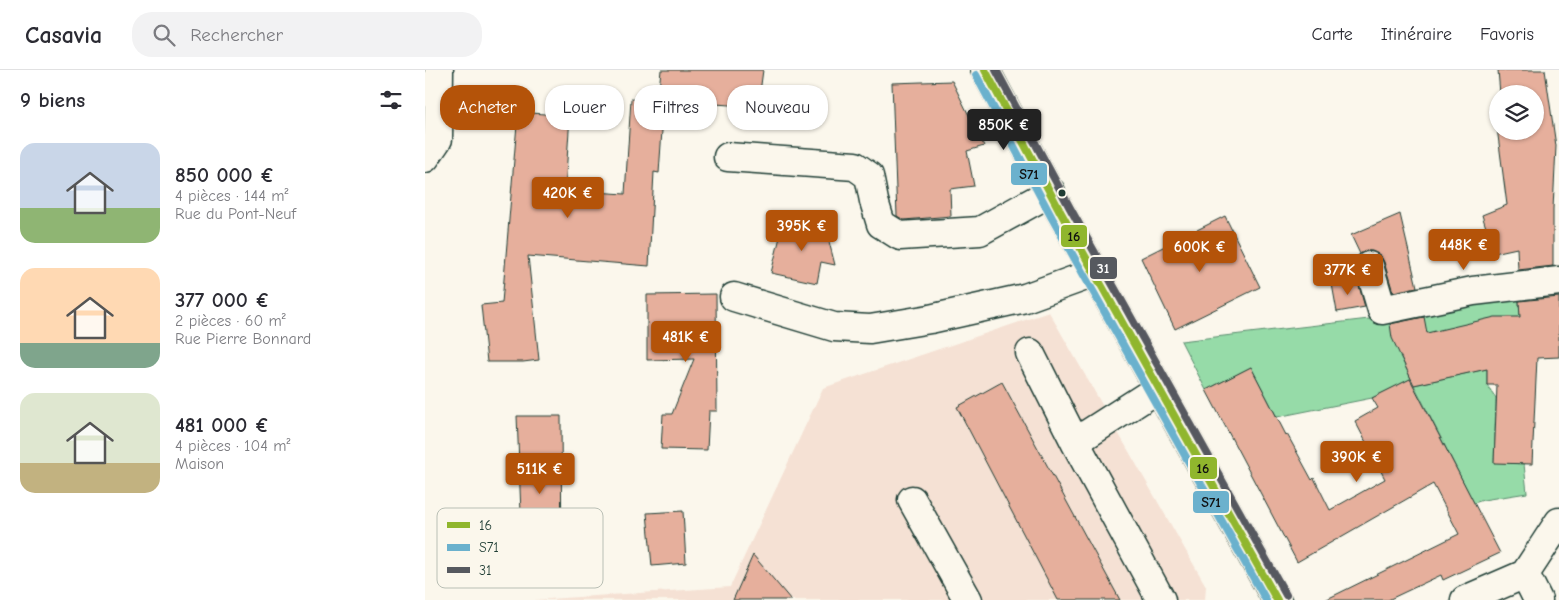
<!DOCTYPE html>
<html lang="fr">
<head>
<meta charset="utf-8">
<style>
  :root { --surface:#fff; --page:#f2f2f3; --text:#2b2b33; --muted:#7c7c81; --line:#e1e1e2; --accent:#b45309 }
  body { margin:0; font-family:"Comic Neue",sans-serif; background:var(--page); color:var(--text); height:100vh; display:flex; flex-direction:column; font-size:19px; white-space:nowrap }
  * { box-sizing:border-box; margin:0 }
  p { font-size:16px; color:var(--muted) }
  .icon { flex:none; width:28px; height:28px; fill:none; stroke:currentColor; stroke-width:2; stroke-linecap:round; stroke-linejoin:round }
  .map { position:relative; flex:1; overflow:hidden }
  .panel { display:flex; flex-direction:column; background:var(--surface); width:425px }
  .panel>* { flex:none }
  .hud { position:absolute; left:15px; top:15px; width:475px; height:45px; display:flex; gap:10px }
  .fabs { position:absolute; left:1064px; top:15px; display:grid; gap:10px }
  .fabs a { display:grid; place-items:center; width:55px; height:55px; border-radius:50%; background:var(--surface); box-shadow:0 1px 4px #0004; font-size:25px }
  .price { position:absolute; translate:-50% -42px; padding:0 11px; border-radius:5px; background:var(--accent); color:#fff; font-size:16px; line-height:32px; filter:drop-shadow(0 1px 2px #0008) }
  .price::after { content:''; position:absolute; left:50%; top:30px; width:15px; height:11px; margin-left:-8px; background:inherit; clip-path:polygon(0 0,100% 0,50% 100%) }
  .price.active { background:#222; color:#fff }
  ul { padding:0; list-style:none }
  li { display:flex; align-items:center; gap:15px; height:125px; padding:0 20px }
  li span { display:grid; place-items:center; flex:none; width:140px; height:100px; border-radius:15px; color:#555 }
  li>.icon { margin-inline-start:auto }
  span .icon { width:60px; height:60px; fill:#fffc; stroke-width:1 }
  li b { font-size:21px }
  h2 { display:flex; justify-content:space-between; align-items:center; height:60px; padding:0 20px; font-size:21px }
  .tag { padding:0 18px; border-radius:20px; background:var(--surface); box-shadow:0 1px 4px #0004; font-size:18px; line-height:45px }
  .tag.active { background:var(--accent); color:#fff }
  header { display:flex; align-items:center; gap:30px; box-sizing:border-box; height:70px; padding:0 25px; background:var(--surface); border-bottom:1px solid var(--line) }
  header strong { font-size:24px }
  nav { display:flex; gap:28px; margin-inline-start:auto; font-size:18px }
  .search { width:350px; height:45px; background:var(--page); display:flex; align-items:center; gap:12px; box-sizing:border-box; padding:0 18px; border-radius:20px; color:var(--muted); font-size:19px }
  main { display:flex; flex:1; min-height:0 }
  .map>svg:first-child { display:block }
  .built { fill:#f5e1d4 }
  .green { fill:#96dba8; stroke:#5a8c6e }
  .building { fill:#e6af9c; stroke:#1f3d34 }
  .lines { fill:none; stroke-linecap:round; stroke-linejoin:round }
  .minor-casing { stroke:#1f3d34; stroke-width:31 }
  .major-casing { stroke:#1f3d34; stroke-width:31 }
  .minor { stroke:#fbf7ec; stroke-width:28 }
  .major { stroke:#fbf7ec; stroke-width:28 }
  .bus-1-casing { stroke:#fbf7ec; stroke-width:11 }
  .bus-2-casing { stroke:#fbf7ec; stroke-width:11 }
  .bus-3-casing { stroke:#fbf7ec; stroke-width:11 }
  .bus-1 { stroke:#90b62d; stroke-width:8 }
  .bus-2 { stroke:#6bb1cd; stroke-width:8 }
  .bus-3 { stroke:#56595f; stroke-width:8 }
  .bus-dot { fill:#1f3d34; stroke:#fbf7ec; stroke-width:2 }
  .key { fill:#fbf7ec; stroke:#b9bfb5; stroke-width:1 }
  .key-label { font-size:14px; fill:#1f3d34 }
  .line-badge { stroke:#fbf7ec; stroke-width:2 }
  .badge-label { font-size:14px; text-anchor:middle; font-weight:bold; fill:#fff }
  .pale-badge-label { font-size:14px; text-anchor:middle; font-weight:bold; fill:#111 }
</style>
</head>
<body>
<header>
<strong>Casavia</strong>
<div class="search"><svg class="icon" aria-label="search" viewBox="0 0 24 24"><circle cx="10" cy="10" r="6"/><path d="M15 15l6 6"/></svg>Rechercher</div>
<nav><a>Carte</a><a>Itinéraire</a><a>Favoris</a></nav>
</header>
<main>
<section class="panel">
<h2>9 biens<svg class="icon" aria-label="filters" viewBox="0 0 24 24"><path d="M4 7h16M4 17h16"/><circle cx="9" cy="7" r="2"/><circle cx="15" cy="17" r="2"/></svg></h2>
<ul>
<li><span style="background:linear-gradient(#c9d6e8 65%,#8fb573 0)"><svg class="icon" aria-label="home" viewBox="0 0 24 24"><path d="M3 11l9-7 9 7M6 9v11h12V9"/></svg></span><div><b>850 000 €</b><p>4 pièces · 144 m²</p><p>Rue du Pont-Neuf</p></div></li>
<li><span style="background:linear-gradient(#ffd9b3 75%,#7fa58c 0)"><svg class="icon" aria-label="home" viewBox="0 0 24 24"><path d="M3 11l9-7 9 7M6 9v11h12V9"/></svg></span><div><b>377 000 €</b><p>2 pièces · 60 m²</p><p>Rue Pierre Bonnard</p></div></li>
<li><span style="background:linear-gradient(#dfe7d0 70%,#c2b280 0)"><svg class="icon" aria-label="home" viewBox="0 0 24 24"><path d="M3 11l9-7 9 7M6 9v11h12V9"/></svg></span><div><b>481 000 €</b><p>4 pièces · 104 m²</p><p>Maison</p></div></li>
</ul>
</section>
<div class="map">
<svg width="1134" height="530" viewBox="0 0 1134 530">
  <rect width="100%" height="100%" fill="#fbf7ec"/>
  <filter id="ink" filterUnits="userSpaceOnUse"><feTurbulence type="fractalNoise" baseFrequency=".02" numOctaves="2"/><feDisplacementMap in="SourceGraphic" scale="10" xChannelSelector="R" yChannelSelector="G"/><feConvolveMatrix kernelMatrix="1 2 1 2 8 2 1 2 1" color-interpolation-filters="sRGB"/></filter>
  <g filter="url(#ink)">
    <path class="built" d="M624 242 781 516 780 530H109L305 517 398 318Z"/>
    <path class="green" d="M1093 219 1095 247 1091 293 1062 299V315L1071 328 1069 392 1099 394 1102 423 1058 430 1049 433 989 315 1061 299 975 286 986 309 947 328 852 347 826 297 781 320 756 271 961 247Z"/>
    <path class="building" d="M236 0H338L333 37 233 30Z
      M1073 0H1120L1131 76 1128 139V196L1093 200 1092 178 1069 183 1057 145 1082 135 1068 27H1072V61H1110V24H1075Z
      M527 11 559 76 542 81 549 116 525 119 526 146 479 150 472 146 467 13Z
      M206 29 239 32 234 103 229 102 224 196 103 186 114 290 98 292H62L56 235 77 233 93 42 145 46 140 120 200 124Z
      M975 144 992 217 968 222 959 192 955 185 947 181H940L935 184 926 165Z
      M800 146 835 217 750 259 716 188Z
      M359 151 401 160 410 195 396 192 392 213 346 203Z
      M932 209 940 237 912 242 907 214Z
      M291 224 292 341H284L282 380 236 379 238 344H247L269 289 222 290V225Z
      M1134 227V287L1112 288 1107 394 1069 393 1072 315H1062V299L989 315 967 268 965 254 999 247 1002 263 1070 247H1095L1094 231Z
      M826 297 861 365 862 364 887 410 889 408 905 440 960 409 930 351 953 338 947 328 985 309 1075 483 1018 510 1016 505 963 530H900L1034 464 1008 414 872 492 781 320Z
      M577 312 695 530H633L532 337Z
      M92 346H136V347L137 502H91V443H96Z
      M258 441 261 493 227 496 222 443Z
      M328 485 366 530H308Z"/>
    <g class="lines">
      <g class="minor-casing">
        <path id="minor" d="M303 87 430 96 444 106 449 131 456 154 475 166 555 161 626 122
          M0 88 13 69 14 0
          M944 196 957 240 1048 221 1134 211
          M309 227 409 257 445 259 505 249 600 228 669 203
          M605 283 650 372 736 530
          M650 372 734 318
          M487 430 543 530
          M1100 504 1113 530
          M1040 530 1100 504 1134 452"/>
      </g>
      <g class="major-casing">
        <path id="major" d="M560 0 636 143 852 530"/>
      </g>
      <use href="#minor" class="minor"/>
      <use href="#major" class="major"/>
      <g class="bus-1-casing">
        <path id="bus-1" d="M560 0 636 143 852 530"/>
      </g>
      <g class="bus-2-casing">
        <path id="bus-2" d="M551 5 627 148 841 530"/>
      </g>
      <g class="bus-3-casing">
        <path id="bus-3" d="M571 0 645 138 861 525"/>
      </g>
      <use href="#bus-1" class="bus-1"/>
      <use href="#bus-2" class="bus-2"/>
      <use href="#bus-3" class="bus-3"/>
    </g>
  </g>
  <circle class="bus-dot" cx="637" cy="123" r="4.5"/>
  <rect x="12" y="438" width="166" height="80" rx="8" class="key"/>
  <rect x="22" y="452" width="23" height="6" fill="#90b62d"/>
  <rect x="22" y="474" width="23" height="7" fill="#6bb1cd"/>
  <rect x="22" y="497" width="23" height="6" fill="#56595f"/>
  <g class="key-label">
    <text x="54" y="460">16</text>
    <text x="54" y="482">S71</text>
    <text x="54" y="505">31</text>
  </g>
  <g class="line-badge">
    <rect x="585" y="92" width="38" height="24" rx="5" fill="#6bb1cd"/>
    <rect x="635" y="154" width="28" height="24" rx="5" fill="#90b62d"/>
    <rect x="664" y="186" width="29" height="24" rx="5" fill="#56595f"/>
    <rect x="764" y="386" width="29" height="24" rx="5" fill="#90b62d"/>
    <rect x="767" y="420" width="38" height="24" rx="5" fill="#6bb1cd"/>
  </g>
  <g class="badge-label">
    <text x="678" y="203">31</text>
  </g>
  <g class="pale-badge-label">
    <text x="604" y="109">S71</text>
    <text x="649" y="171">16</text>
    <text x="778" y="403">16</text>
    <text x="786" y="437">S71</text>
  </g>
</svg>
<div class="fabs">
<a><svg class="icon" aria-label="layers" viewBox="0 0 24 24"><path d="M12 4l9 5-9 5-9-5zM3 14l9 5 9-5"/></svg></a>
</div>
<b class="price active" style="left:579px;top:81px">850K €</b>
<b class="price" style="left:143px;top:149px">420K €</b>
<b class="price" style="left:377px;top:182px">395K €</b>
<b class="price" style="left:1039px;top:201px">448K €</b>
<b class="price" style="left:775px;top:203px">600K €</b>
<b class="price" style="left:923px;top:226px">377K €</b>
<b class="price" style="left:261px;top:293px">481K €</b>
<b class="price" style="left:932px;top:413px">390K €</b>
<b class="price" style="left:115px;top:425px">511K €</b>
<div class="hud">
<a class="tag active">Acheter</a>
<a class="tag">Louer</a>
<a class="tag">Filtres</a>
<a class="tag">Nouveau</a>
</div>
</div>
</main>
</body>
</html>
